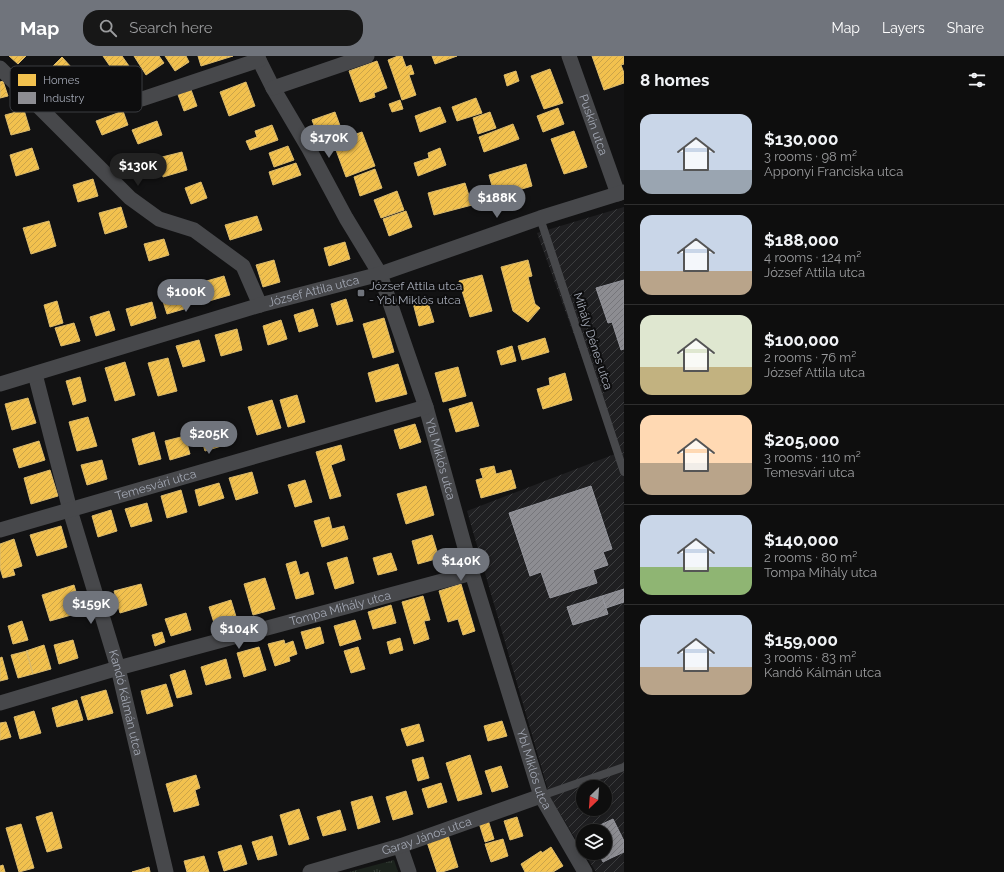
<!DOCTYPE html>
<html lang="en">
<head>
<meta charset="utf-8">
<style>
  :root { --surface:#0e0e0e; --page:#171717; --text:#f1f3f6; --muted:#9b9c9e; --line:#2e2e2e; --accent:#70747c }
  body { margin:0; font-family:Raleway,sans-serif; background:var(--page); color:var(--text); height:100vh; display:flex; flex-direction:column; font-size:15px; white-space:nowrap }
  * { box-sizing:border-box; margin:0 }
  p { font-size:13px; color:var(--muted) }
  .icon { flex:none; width:22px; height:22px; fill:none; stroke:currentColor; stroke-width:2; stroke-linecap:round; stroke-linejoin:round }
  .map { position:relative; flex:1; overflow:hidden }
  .sheet { display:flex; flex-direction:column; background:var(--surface); width:380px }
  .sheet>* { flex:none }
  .needle { width:26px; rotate:205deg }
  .tools { position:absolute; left:576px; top:724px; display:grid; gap:8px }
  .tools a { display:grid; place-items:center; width:36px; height:36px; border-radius:50%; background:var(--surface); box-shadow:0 2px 6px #0003,0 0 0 1px var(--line); font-size:20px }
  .price { position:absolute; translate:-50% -34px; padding:0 9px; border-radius:14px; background:var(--accent); color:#fff; font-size:13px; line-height:26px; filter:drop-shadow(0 1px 2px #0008) }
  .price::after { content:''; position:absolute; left:50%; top:24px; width:12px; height:9px; margin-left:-6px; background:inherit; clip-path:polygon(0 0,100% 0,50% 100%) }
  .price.on { background:#222; color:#fff }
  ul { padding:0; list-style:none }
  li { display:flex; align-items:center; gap:12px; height:100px; padding:0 16px }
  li+li { border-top:1px solid var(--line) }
  li span { display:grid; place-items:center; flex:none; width:112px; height:80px; border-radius:12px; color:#555 }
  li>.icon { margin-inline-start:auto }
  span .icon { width:48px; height:48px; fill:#fffc; stroke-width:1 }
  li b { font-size:17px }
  h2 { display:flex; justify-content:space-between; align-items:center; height:48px; padding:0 16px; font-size:17px }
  header { display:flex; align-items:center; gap:24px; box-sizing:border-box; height:56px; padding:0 20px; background:var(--accent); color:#fff }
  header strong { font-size:19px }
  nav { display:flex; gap:22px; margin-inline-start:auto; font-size:14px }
  .search { width:280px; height:36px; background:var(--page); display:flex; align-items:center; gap:10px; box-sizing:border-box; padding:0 14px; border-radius:16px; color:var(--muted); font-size:15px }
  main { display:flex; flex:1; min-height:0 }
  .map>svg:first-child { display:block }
  .industrial { fill:url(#industrial-furrows); fill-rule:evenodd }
  .park { fill:url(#park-tufts) }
  .homes { fill:url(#homes-hatch); stroke:#daba6d }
  .industry { fill:url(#industry-hatch); stroke:#94959c }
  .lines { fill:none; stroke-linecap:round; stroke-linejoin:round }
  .lane { stroke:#47484b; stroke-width:8 }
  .street { stroke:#47484b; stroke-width:15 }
  .poi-dot { fill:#70747c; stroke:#0d0d0e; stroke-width:1.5 }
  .labels { text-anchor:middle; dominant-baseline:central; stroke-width:4; stroke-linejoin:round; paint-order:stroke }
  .street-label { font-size:12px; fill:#a3a8b4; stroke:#0d0d0e }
  .poi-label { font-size:12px; fill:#a3a8b4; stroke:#0d0d0e; text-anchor:start }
  .key { fill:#0d0d0e; stroke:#3a3c40; stroke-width:1 }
  .key-label { font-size:11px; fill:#a3a8b4 }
</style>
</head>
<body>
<header>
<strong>Map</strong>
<div class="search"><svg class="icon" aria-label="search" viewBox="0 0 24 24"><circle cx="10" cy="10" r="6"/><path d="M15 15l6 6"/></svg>Search here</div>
<nav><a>Map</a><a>Layers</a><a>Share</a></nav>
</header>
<main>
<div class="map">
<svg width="624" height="816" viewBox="0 0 624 816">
  <defs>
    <pattern id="industrial-furrows" width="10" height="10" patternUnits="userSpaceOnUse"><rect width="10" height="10" fill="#1f1f21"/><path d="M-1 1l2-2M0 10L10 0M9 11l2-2" fill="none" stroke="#3c3d3f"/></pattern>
    <pattern id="park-tufts" width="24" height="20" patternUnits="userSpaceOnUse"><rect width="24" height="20" fill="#1c231d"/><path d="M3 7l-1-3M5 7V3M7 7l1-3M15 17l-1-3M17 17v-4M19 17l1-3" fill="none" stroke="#3a403b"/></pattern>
    <pattern id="homes-hatch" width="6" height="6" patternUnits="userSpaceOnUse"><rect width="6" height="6" fill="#f2c14e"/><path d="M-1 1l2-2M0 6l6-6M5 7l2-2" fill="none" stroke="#cba449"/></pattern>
    <pattern id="industry-hatch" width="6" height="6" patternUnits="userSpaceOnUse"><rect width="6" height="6" fill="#8d8d92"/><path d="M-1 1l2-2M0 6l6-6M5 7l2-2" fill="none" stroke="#76767b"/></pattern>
  </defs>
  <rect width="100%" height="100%" fill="#121213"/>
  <path class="industrial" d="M624 151V816H596L584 797H605V775H583V795L550 741 467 455 615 398 607 370 537 177ZM583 731H605V753H583Z"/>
  <path class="park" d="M394 804 398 816H349Z"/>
  <path class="homes" d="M9 0H26L18 8Z
    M103 0H122L129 10 116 19Z
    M134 0H159L164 7 146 19Z
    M165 0H186L189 6 175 15Z
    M198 0H233L201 10Z
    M398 0H402L406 11 411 9 414 18 409 19 416 39 402 44 388 4Z
    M432 0H457L435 8Z
    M592 0H624V8L621 9 624 17V27L604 34Z
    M62 1 72 12 46 37 31 22 43 10 48 15Z
    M377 5 387 32 374 37 375 41 360 46 349 15Z
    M550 13 563 47 544 53 531 20Z
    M516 15 519 25 507 30 504 19Z
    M3 25 8 40 0 42V26Z
    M246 26 255 50 229 60 220 36Z
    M190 31 197 50 184 55 177 36Z
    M476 42 482 57 457 65 452 51Z
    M400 44 403 53 392 56 389 48Z
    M440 51 446 66 420 76 415 60Z
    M558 52 564 68 543 76 537 60Z
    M24 54 30 74 11 79 5 59Z
    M123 55 128 69 102 79 96 65Z
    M335 56 342 75 319 83 312 64Z
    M490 56 496 72 478 78 473 62Z
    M157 65 162 79 138 88 132 74Z
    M513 68 519 83 484 96 479 81Z
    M272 69 278 84 250 94 246 85 257 81 255 75Z
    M574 75 587 111 564 118 551 83Z
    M362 76 375 110 346 121 333 86Z
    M288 90 294 104 274 111 269 97Z
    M32 92 39 113 16 120 10 99Z
    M440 92 446 109 418 120 414 107 429 102 428 97Z
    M182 96 187 114 163 121 158 102Z
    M296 107 301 119 273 129 269 116Z
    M526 108 532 130 495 141 489 119Z
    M375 113 382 132 360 140 354 121Z
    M93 123 98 140 78 146 73 129Z
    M201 126 207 142 191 148 185 132Z
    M465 127 472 149 434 159 428 137Z
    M397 135 404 154 381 162 374 144Z
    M121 151 127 171 105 178 99 157Z
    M406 155 412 171 389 180 383 163Z
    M257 160 262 174 230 184 225 169Z
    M49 165 56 190 31 198 23 172Z
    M164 183 169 199 149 205 144 188Z
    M345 186 350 203 329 210 324 192Z
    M274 204 280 226 263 231 256 209Z
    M528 204 532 220 528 221 535 248 540 252 528 266 513 255 501 211Z
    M482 219 492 255 470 261 459 225Z
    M224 220 230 239 209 245 203 226Z
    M179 237 184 253 167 258 162 242Z
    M346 243 353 265 337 269 331 248Z
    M427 243 434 266 419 270 413 247Z
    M57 245 63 267 50 271 44 249Z
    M152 246 156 262 131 270 126 253Z
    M313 253 318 270 299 276 294 259Z
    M109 255 115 274 96 280 90 261Z
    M384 262 394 296 373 302 363 268Z
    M281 264 287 283 268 289 263 270Z
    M74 267 80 285 61 290 55 272Z
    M237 273 242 294 221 300 215 279Z
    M545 282 549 296 522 304 518 290Z
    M199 284 205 305 183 311 176 290Z
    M512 290 516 305 501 309 497 295Z
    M168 302 177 335 158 340 148 307Z
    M125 306 135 339 115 345 105 312Z
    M398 308 407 338 376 346 368 317Z
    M458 311 466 340 443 346 435 317Z
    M565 317 572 344 543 353 537 333 550 329 549 322Z
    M80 321 86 345 73 349 66 325Z
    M297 339 305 366 288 371 280 344Z
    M28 342 36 367 12 374 5 348Z
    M272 344 281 372 257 379 248 351Z
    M472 346 479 370 456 376 449 353Z
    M88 361 97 390 77 395 69 366Z
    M223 368 228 388 205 395 199 375Z
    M415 368 421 386 400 393 394 374Z
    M154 376 161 403 139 409 132 383Z
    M185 380 190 398 170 404 165 385Z
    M39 385 45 404 19 412 13 393Z
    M341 389 345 404 331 409 341 440 330 443 316 396Z
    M102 404 107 423 87 429 81 409Z
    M494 410 496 418 511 414 516 432 481 442 476 424 483 422 480 413Z
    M50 414 58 440 31 448 24 422Z
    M252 416 258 437 236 444 229 422Z
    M305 424 312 446 295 451 288 429Z
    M219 427 224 442 199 450 195 434Z
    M426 430 434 459 406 468 397 438Z
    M181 434 187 456 167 462 161 440Z
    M147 447 152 465 131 471 125 453Z
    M111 454 117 475 98 481 92 460Z
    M329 461 332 473 344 470 348 483 322 491 314 465Z
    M61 470 67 491 37 500 30 479Z
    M432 479 439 502 418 508 412 485Z
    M14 483 22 510 13 513 15 519 3 522 0 512V488Z
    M391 497 397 514 378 519 373 502Z
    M347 501 354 527 335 533 327 507Z
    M296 505 300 519 308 516 314 538 296 543 286 508Z
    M265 522 275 553 253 559 244 528Z
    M141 528 147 549 120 557 114 535Z
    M461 528 475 575 463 579 458 563 448 566 439 535Z
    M74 529 82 556 50 565 42 539Z
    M423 540 430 564 424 565 429 583 414 588 402 546Z
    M231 544 237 564 215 570 209 551Z
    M391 549 396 567 373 573 368 556Z
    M186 557 191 574 171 580 165 563Z
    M355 564 361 583 340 590 334 570Z
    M22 565 28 584 13 588 8 570Z
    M320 571 324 587 306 593 301 576Z
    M162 576 165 586 155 590 152 579Z
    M400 582 403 594 390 598 387 586Z
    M73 584 78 602 59 608 54 589Z
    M284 584 285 588 293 585 297 598 289 601 290 605 275 610 268 588Z
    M44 589 51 613 33 618 26 595Z
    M259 591 266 614 244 621 237 597Z
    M358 591 365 613 351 617 344 595Z
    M27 595 33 618 18 622 11 599Z
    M2 601 8 623 0 625V602Z
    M226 603 231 622 206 629 201 611Z
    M185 614 192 638 177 642 170 619Z
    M166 628 173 650 147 658 141 635Z
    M106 634 113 657 88 664 81 641Z
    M77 644 83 664 57 671 52 652Z
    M34 655 41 677 20 683 14 661Z
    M502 665 507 680 488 685 484 670Z
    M6 666 11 681 0 684V667Z
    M419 668 424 685 407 690 401 673Z
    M470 699 482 738 458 745 446 707Z
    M423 701 429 722 418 725 412 704Z
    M501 710 508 731 492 736 485 715Z
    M196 719 200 732 195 734 199 749 174 756 166 728Z
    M441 727 447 746 428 752 422 733Z
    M406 735 413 758 393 764 386 741Z
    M372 740 380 766 358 773 351 746Z
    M299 753 309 783 289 789 280 759Z
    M340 754 346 774 323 780 317 761Z
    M52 756 62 792 47 796 36 761Z
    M517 761 523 780 510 784 504 765Z
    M488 764 494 783 485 786 479 767Z
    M21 768 34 812 19 816 6 772Z
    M448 779 458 811 442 816H437L427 786Z
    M272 780 277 799 258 804 252 786Z
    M503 783 508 800 491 806 485 788Z
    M241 789 247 808 224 815 218 796Z
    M551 791 563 810 553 816H525L521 808 541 795 542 797Z
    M204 800 209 816H187L184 805Z
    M3 809 5 816H0V810Z
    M149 811 150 816H132Z"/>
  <path class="industry" d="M624 224V293L621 294 612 266 608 267 596 232Z
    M591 430 612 493 603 496 608 509 593 514 597 527 550 542 541 516 530 520 509 457Z
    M624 533V546L606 552 602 540Z
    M602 540 608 558 573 569 567 551Z
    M613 763 624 785V796L611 802 605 790V775H598L596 771Z
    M605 790 611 802 603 806 598 797H605Z"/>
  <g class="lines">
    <path class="lane" d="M540 162 624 416
      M541 740 624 711"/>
    <g class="street">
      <path id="s1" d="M257 0 273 32 309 93 346 162 380 218 426 351 472 517 541 740 585 816"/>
      <path id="s2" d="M569 0 618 138"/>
      <path d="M0 12 130 142 159 163 194 174 243 210 260 249"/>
      <path d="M273 32 367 0"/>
      <path d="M142 43 259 4"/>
      <path id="s3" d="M35 318 70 454 118 612 166 816"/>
      <path id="s4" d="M0 328 260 249 380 218 540 162 624 136"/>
      <path id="s5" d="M0 474 426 351"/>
      <path id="s6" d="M0 647 118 612 472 517"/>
      <path d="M400 790 409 816"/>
      <path id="s7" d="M310 816 400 790 541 740"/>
    </g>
  </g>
  <rect class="poi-dot" x="357" y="233" width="8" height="8" rx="2"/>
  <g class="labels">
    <g class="street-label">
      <text stroke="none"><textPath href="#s2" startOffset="73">Puskin utca</textPath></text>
      <text stroke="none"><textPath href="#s4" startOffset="327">József Attila utca</textPath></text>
      <text transform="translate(593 285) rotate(72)">Mihály Dénes utca</text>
      <text stroke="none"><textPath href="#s1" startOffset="445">Ybl Miklós utca</textPath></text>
      <text stroke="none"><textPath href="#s5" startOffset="162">Temesvári utca</textPath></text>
      <text stroke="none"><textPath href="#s6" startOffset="353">Tompa Mihály utca</textPath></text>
      <text stroke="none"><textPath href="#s3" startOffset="341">Kandó Kálmán utca</textPath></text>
      <text stroke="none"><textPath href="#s1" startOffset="769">Ybl Miklós utca</textPath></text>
      <text stroke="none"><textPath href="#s7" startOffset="122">Garay János utca</textPath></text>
    </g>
    <g class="poi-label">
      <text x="369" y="230">József Attila utca<tspan x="369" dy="14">- Ybl Miklós utca</tspan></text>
    </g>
  </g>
  <rect x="10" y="10" width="132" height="46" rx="6" class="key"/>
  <rect x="18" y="18" width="18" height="12" fill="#f2c14e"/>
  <rect x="18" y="36" width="18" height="12" fill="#8d8d92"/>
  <g class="key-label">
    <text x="43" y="28">Homes</text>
    <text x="43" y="46">Industry</text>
  </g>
</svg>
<div class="tools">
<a><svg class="needle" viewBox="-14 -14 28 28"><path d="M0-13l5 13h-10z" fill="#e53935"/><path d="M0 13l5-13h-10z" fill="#9b9c9e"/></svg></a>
<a><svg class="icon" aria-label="layers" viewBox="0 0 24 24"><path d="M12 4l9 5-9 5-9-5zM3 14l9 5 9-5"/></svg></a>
</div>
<b class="price" style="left:329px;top:103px">$170K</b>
<b class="price on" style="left:138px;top:131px">$130K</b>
<b class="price" style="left:497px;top:163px">$188K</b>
<b class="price" style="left:186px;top:257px">$100K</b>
<b class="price" style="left:209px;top:399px">$205K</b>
<b class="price" style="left:461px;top:526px">$140K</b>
<b class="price" style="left:91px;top:569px">$159K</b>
<b class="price" style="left:239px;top:594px">$104K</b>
</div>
<section class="sheet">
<h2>8 homes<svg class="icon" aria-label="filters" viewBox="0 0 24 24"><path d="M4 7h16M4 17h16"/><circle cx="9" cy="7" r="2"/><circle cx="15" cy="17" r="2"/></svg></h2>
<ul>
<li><span style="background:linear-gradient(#c9d6e8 70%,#9aa5b1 0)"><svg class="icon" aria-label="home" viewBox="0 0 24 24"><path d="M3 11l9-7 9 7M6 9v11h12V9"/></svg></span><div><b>$130,000</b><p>3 rooms · 98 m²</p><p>Apponyi Franciska utca</p></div></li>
<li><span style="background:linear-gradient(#c9d6e8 70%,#b9a48a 0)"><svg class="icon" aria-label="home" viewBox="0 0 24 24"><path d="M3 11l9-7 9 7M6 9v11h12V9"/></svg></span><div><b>$188,000</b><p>4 rooms · 124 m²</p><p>József Attila utca</p></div></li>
<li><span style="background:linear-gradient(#dfe7d0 65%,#c2b280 0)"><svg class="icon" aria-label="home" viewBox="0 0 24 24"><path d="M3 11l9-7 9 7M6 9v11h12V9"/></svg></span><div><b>$100,000</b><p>2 rooms · 76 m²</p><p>József Attila utca</p></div></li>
<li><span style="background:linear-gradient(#ffd9b3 60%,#b9a48a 0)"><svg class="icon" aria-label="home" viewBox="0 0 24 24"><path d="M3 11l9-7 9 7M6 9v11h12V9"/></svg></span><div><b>$205,000</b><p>3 rooms · 110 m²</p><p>Temesvári utca</p></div></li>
<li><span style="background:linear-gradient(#c9d6e8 65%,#8fb573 0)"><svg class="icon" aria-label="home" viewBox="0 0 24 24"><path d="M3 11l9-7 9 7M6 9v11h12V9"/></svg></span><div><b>$140,000</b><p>2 rooms · 80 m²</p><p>Tompa Mihály utca</p></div></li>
<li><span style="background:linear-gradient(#c9d6e8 65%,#b9a48a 0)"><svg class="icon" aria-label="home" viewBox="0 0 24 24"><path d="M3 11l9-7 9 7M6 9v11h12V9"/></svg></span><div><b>$159,000</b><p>3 rooms · 83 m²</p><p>Kandó Kálmán utca</p></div></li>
</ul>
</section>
</main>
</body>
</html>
